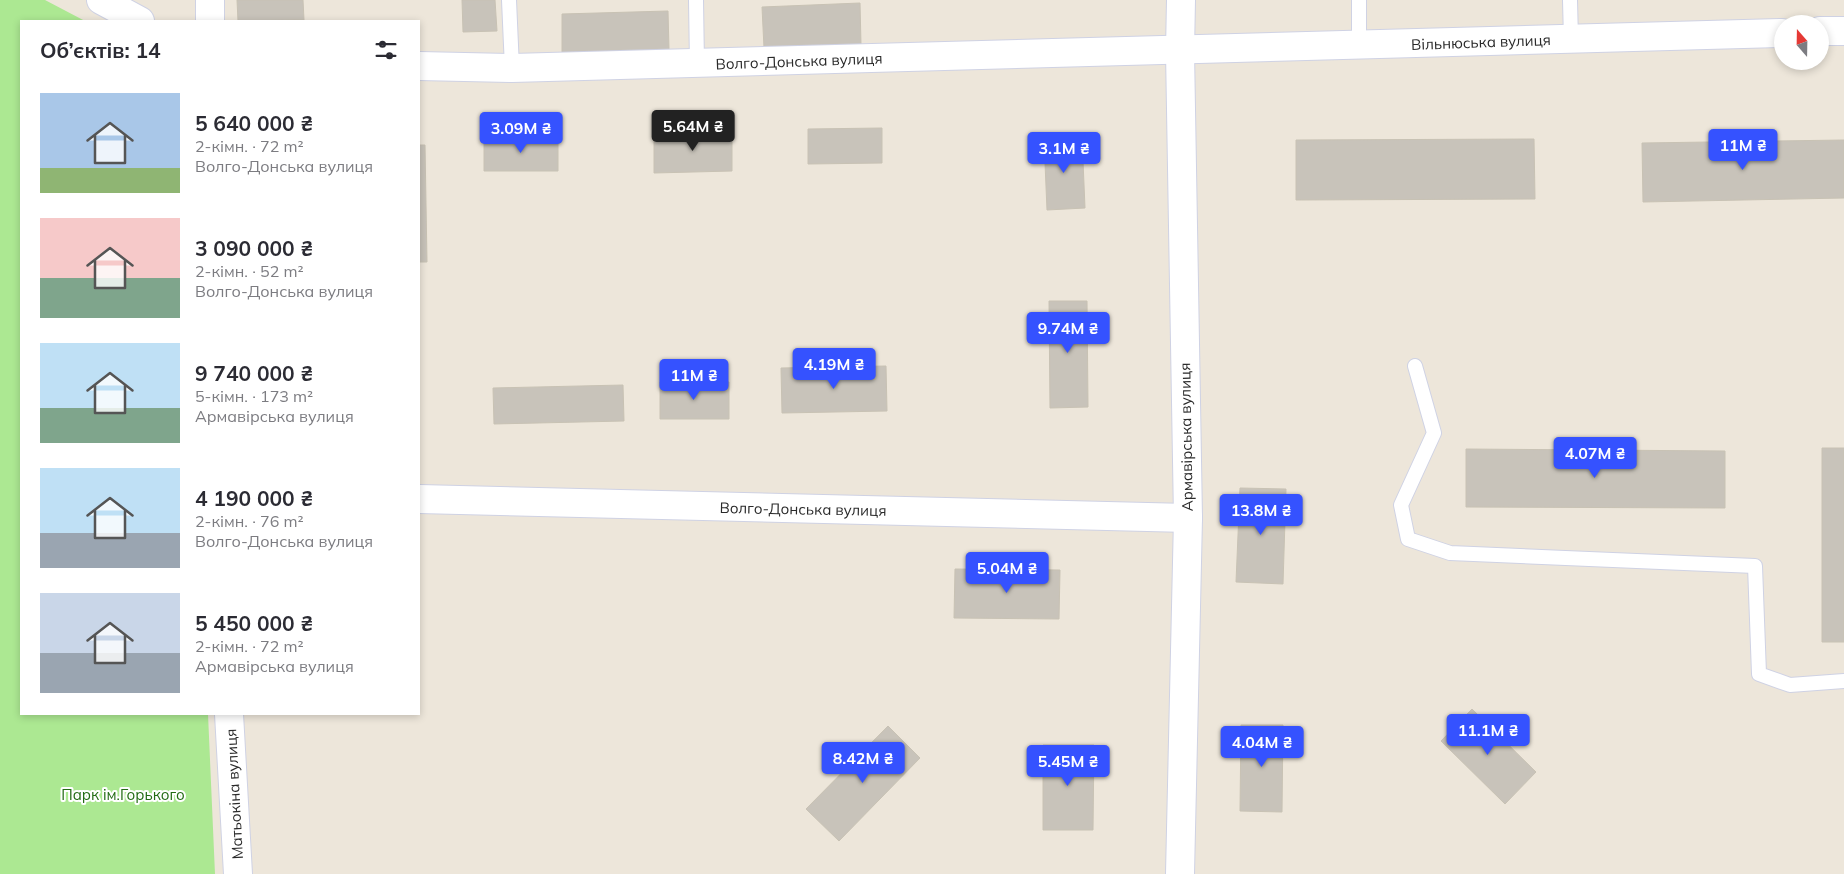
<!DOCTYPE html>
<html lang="uk">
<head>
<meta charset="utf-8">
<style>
  :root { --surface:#fff; --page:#f7f7f7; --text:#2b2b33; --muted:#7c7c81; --accent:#3552ff }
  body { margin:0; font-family:Mulish,sans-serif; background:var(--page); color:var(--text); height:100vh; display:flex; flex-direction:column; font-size:19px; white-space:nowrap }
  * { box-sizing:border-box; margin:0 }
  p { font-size:16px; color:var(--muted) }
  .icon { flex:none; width:28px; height:28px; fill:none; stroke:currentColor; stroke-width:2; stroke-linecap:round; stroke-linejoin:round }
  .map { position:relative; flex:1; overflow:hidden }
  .panel { position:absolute; left:20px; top:20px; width:400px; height:695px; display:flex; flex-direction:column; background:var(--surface); border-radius:0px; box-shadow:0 2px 8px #0003 }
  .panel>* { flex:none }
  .needle { width:32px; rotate:340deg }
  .tools { position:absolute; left:1774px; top:15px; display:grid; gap:10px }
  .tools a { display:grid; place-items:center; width:55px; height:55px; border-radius:50%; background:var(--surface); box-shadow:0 2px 8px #0003; font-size:25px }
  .price { position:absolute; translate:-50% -42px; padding:0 11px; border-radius:5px; background:var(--accent); color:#fff; font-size:16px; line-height:32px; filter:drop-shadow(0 1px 2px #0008) }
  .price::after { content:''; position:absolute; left:50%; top:30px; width:15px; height:11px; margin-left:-8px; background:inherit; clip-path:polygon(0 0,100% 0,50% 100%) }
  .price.selected { background:#222; color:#fff }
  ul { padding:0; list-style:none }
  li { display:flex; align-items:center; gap:15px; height:125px; padding:0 20px }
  li span { display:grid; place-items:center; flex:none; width:140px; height:100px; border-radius:0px; color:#555 }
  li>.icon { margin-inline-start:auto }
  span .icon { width:60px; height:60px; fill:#fffc; stroke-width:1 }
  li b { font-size:21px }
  h2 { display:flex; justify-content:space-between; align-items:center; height:60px; padding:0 20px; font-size:21px }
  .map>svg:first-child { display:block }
  .green { fill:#ace892 }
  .building { fill:#c8c3ba; stroke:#c8c2b4 }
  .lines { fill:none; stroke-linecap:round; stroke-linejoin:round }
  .service-casing { stroke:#cfd2e4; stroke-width:16 }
  .minor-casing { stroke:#cfd2e4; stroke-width:30 }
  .tertiary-casing { stroke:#cfd2e4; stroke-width:30 }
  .service { stroke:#fff; stroke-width:14 }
  .minor { stroke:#fff; stroke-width:28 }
  .tertiary { stroke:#fff; stroke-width:28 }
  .labels { text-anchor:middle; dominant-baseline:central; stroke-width:4; stroke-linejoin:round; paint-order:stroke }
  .street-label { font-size:15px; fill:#2a2a2a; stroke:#fff }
  .park-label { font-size:15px; fill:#236c14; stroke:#fff }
</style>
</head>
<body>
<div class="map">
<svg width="1844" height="874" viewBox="0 0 1844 874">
  <rect width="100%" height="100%" fill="#ede6da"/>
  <path class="green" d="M0 0H45L85 21H21V714H208L215 874H0Z"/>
  <path class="building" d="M237 0H303L304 20 238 21Z
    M462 0H495L497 31 463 32Z
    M860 3 861 45 764 48 762 7Z
    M668 11 669 50 562 52V14Z
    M882 128V163L808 164V129Z
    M732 132V171L654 173V134Z
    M484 138H558V171H484Z
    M1082 138 1085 208 1047 210 1044 139Z
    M1534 139 1535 199 1296 200V140Z
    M1844 140V198L1643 202 1642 143Z
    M419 145H425L427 262H419Z
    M1049 301H1087L1088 407 1050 408Z
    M886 366 887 411 782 413 781 368Z
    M660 382H729V419H660Z
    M623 385 624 421 494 424 493 388Z
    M1822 448H1844V642H1822Z
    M1466 449 1725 451V508L1466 507Z
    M1240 488 1286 489 1283 584 1236 582Z
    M955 569 1060 570 1059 619 954 618Z
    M1472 709 1536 772 1505 804 1441 741Z
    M1241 725H1283L1282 812 1240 811Z
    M888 726 920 758 839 841 806 809Z
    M1043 745H1094L1093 830H1043Z"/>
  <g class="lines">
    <g class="service-casing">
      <path id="service" d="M509 0 512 68
        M696 0 697 64
        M1359 0V45
        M1570 0 1571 39
        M1415 366 1434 433 1401 505 1408 539 1450 553 1755 566 1759 674 1790 685 1844 681"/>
    </g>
    <g class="minor-casing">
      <path id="minor" d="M101 0 140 21
        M210 0V21
        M1820 31H1844
        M419 66 512 68 1782 33
        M419 499 1188 518
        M229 714 238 874"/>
    </g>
    <g class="tertiary-casing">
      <path id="tertiary" d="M1180 874 1188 518 1180 51 1181 0"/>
    </g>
    <use href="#service" class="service"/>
    <use href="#minor" class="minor"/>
    <use href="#tertiary" class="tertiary"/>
  </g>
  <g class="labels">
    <g class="street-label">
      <text transform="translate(1481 42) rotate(-2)">Вільнюська вулиця</text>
      <text transform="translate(799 61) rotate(-2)">Волго-Донська вулиця</text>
      <text transform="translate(1186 437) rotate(-91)">Армавірська вулиця</text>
      <text transform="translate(803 509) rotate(1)">Волго-Донська вулиця</text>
      <text transform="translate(234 794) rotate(-93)">Матьокіна вулиця</text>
    </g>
    <g class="park-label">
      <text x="123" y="794">Парк iм.Горького</text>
    </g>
  </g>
</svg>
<div class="tools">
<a><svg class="needle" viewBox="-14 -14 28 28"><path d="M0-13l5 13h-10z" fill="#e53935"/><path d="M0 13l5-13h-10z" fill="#7c7c81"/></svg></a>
</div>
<b class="price selected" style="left:693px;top:152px">5.64M ₴</b>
<b class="price" style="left:521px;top:154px">3.09M ₴</b>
<b class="price" style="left:1743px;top:171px">11M ₴</b>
<b class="price" style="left:1064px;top:174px">3.1M ₴</b>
<b class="price" style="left:1068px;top:354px">9.74M ₴</b>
<b class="price" style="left:834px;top:390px">4.19M ₴</b>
<b class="price" style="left:694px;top:401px">11M ₴</b>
<b class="price" style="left:1595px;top:479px">4.07M ₴</b>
<b class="price" style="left:1261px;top:536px">13.8M ₴</b>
<b class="price" style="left:1007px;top:594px">5.04M ₴</b>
<b class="price" style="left:1488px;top:756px">11.1M ₴</b>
<b class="price" style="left:1262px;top:768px">4.04M ₴</b>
<b class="price" style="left:863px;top:784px">8.42M ₴</b>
<b class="price" style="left:1068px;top:787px">5.45M ₴</b>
<section class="panel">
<h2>Об’єктів: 14<svg class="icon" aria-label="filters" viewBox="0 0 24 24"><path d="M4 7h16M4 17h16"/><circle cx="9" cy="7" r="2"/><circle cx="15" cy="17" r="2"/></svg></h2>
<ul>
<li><span style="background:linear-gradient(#a9c7e8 75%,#8fb573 0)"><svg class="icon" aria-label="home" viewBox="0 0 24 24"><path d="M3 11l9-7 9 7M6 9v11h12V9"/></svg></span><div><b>5 640 000 ₴</b><p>2-кімн. · 72 m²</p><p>Волго-Донська вулиця</p></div></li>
<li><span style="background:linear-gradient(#f6c9c9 60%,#7fa58c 0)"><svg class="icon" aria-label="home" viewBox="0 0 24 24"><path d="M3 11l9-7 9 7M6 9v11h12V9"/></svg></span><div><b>3 090 000 ₴</b><p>2-кімн. · 52 m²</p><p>Волго-Донська вулиця</p></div></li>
<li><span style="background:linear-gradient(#bfe0f5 65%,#7fa58c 0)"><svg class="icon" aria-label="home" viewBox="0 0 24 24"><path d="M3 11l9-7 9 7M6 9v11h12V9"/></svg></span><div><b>9 740 000 ₴</b><p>5-кімн. · 173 m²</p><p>Армавірська вулиця</p></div></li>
<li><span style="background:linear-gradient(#bfe0f5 65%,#9aa5b1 0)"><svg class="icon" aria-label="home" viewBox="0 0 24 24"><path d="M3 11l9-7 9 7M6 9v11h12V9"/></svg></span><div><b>4 190 000 ₴</b><p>2-кімн. · 76 m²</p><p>Волго-Донська вулиця</p></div></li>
<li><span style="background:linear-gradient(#c9d6e8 60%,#9aa5b1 0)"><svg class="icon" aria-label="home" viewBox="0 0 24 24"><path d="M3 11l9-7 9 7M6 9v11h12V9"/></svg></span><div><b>5 450 000 ₴</b><p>2-кімн. · 72 m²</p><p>Армавірська вулиця</p></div></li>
</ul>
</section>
</div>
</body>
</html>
